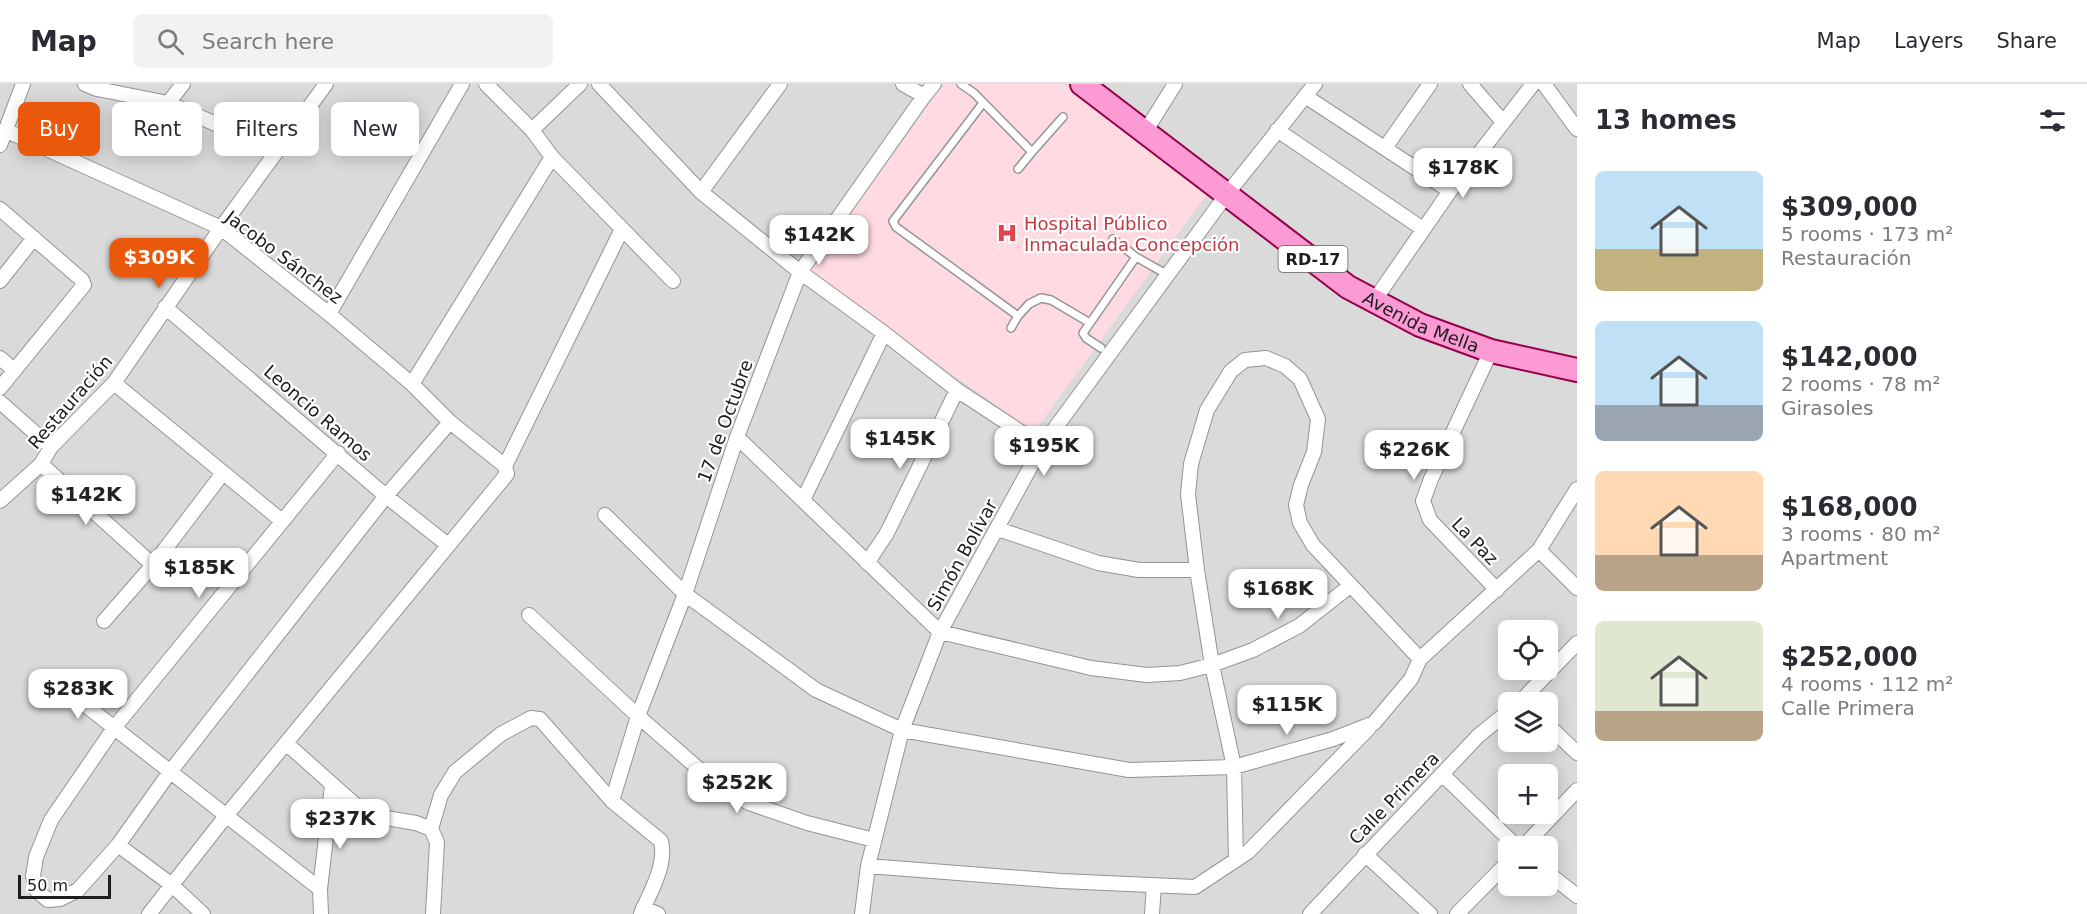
<!DOCTYPE html>
<html lang="en">
<head>
<meta charset="utf-8">
<style>
  :root { --surface:#fff; --page:#f2f2f3; --text:#2b2b33; --muted:#7c7c81; --line:#e1e1e2; --accent:#ea580c }
  body { margin:0; font-family:"DejaVu Sans",sans-serif; background:var(--page); color:var(--text); height:100vh; display:flex; flex-direction:column; font-size:22px; white-space:nowrap }
  * { box-sizing:border-box; margin:0 }
  p { font-size:20px; color:var(--muted) }
  .icon { flex:none; width:33px; height:33px; fill:none; stroke:currentColor; stroke-width:2; stroke-linecap:round; stroke-linejoin:round }
  .map { position:relative; flex:1; overflow:hidden }
  .sheet { display:flex; flex-direction:column; background:var(--surface); width:510px }
  .sheet>* { flex:none }
  .banner { position:absolute; left:18px; top:18px; width:570px; height:54px; display:flex; gap:12px }
  .controls { position:absolute; left:1498px; top:536px; display:grid; gap:12px }
  .controls a { display:grid; place-items:center; width:60px; height:60px; border-radius:9px; background:var(--surface); box-shadow:0 3px 15px #0003; font-size:30px }
  .scale { position:absolute; left:18px; bottom:15px; width:93px; box-sizing:border-box; padding-left:6px; border:3px solid #1d1d1d; border-top:0; font-size:16px; line-height:21px; white-space:nowrap; color:#1d1d1d; -webkit-text-stroke:4px #fff; paint-order:stroke }
  .price { position:absolute; translate:-50% -51px; padding:0 14px; border-radius:12px; background:#fff; color:#222; font-size:20px; line-height:39px; filter:drop-shadow(0 2px 3px #0008) }
  .price::after { content:''; position:absolute; left:50%; top:36px; width:18px; height:14px; margin-left:-9px; background:inherit; clip-path:polygon(0 0,100% 0,50% 100%) }
  .price.on { background:var(--accent); color:#fff }
  ul { padding:0; list-style:none }
  li { display:flex; align-items:center; gap:18px; height:150px; padding:0 18px }
  li span { display:grid; place-items:center; flex:none; width:168px; height:120px; border-radius:9px; color:#555 }
  li>.icon { margin-inline-start:auto }
  span .icon { width:72px; height:72px; fill:#fffc; stroke-width:1 }
  li b { font-size:26px }
  h2 { display:flex; justify-content:space-between; align-items:center; height:72px; padding:0 18px; font-size:26px }
  .pill { padding:0 21px; border-radius:9px; background:var(--surface); box-shadow:0 3px 15px #0003; font-size:21px; line-height:54px }
  .pill.on { background:var(--accent); color:#fff }
  header { display:flex; align-items:center; gap:36px; box-sizing:border-box; height:84px; padding:0 30px; background:var(--surface); border-bottom:2px solid var(--line) }
  header strong { font-size:28px }
  nav { display:flex; gap:33px; margin-inline-start:auto; font-size:21px }
  .search { width:420px; height:54px; background:var(--page); display:flex; align-items:center; gap:15px; box-sizing:border-box; padding:0 21px; border-radius:9px; color:var(--muted); font-size:22px }
  main { display:flex; flex:1; min-height:0 }
  .map>svg:first-child { display:block }
  .residential { fill:#dbdadb; fill-rule:evenodd }
  .education { fill:#ffdbe1 }
  .lines { fill:none; stroke-linecap:round; stroke-linejoin:round }
  .service-casing { stroke:#949494; stroke-width:10 }
  .minor-casing { stroke:#949494; stroke-width:16 }
  .primary-casing { stroke:#960049; stroke-width:26 }
  .service { stroke:#fff; stroke-width:7 }
  .minor { stroke:#fff; stroke-width:14 }
  .primary { stroke:#fc9ad3; stroke-width:22 }
  .labels { text-anchor:middle; dominant-baseline:central; stroke-width:4.5; stroke-linejoin:round; paint-order:stroke }
  .shield { fill:#fff; stroke:#616161; stroke-width:1.5 }
  .shield-label { font-size:16px; font-weight:bold; fill:#1d1d1d }
  .health-label { font-size:18px; fill:#be3a42; stroke:#fff; text-anchor:start }
  .street-label { font-size:18px; fill:#1d1d1d; stroke:#fff }
</style>
</head>
<body>
<header>
<strong>Map</strong>
<div class="search"><svg class="icon" aria-label="search" viewBox="0 0 24 24"><circle cx="10" cy="10" r="6"/><path d="M15 15l6 6"/></svg>Search here</div>
<nav><a>Map</a><a>Layers</a><a>Share</a></nav>
</header>
<main>
<div class="map">
<svg width="1577" height="830" viewBox="0 0 1577 830">
  <rect width="100%" height="100%" fill="#eee3e8"/>
  <path class="residential" d="M0 0H1577V830H0ZM1509 546H1548V585H1509ZM1509 618H1548V657H1509ZM1509 690H1548V729H1509ZM1509 762H1548V801H1509Z"/>
  <path class="education" d="M944 0H1064L1207 110 1034 348 808 188Z"/>
  <g class="lines">
    <g class="service-casing">
      <path id="service" d="M961 0 974 9 1032 68 1018 85
        M983 19 893 137 896 143 1018 232 1029 220 1041 214 1051 216 1090 239 1136 173 1168 191
        M1032 68 1063 33
        M1113 155 1136 173
        M1090 239 1083 249 1086 254 1101 264
        M1011 244 1018 232"/>
    </g>
    <g class="minor-casing">
      <path id="minor" d="M85 0 97 5 168 19 277 67
        M486 0 532 46 552 73 673 197
        M599 0 701 108 800 188 884 249 957 306 1042 362
        M903 0 924 12
        M1470 0 1503 38
        M1544 0 1577 45
        M1305 12 1450 107
        M168 19 183 0
        M532 46 580 0
        M1277 46 1423 145
        M7 47 221 144 329 230 412 300 450 338 505 382
        M1145 48 1175 0
        M0 61 23 0
        M1385 64 1430 0
        M701 108 780 0
        M0 125 82 196 84 201 0 304
        M0 197 34 154
        M1374 217 1450 107 1533 0
        M165 223 386 412 448 461
        M329 230 462 0
        M1491 267 1431 395 1423 417 1430 436 1497 506
        M0 274 14 286
        M114 299 282 437
        M412 300 552 73
        M0 318 51 363
        M737 353 940 548 1091 584 1147 591 1180 589 1212 581 1253 566 1299 542 1350 502
        M338 369 114 644 51 736 36 773 33 792 37 807 48 816 60 815 78 806 118 761 170 688 386 412 450 338
        M41 380 153 481
        M803 416 884 249
        M0 417 41 380 51 363 114 299 221 144 326 0
        M605 431 685 510 816 606 902 646 1129 686 1234 683 1333 655 1374 639 1411 595 1420 575 1539 466 1577 405
        M998 445 1098 479 1139 486H1197
        M1539 466 1577 504
        M867 479 887 449 957 306
        M529 531 638 632 709 694 749 719 807 739 874 756
        M104 537 153 481 223 389
        M54 602 66 606 320 805
        M1520 618 1577 559
        M1548 641 1577 669
        M287 660 360 725 386 734 416 739 431 745 437 758 433 830
        M1442 690 1516 762
        M612 717 638 632 685 510 737 353 800 188 924 12 934 0
        M431 745 441 711 455 688 501 650 531 634 540 635 612 717 661 757C667 781 650 808 641 830
        M118 761 172 801 203 830
        M1524 762 1577 706
        M1365 770 1430 830
        M1236 776 1234 683 1212 581 1197 486 1188 410 1191 380 1207 326 1231 287 1245 276 1266 274 1285 282 1300 295 1318 335 1314 368 1301 401 1296 421 1300 439 1313 461 1420 575
        M868 782 1061 797 1195 803 1248 768 1369 644
        M1548 789 1577 812
        M643 824 658 830
        M149 830 226 732 507 390 505 382 622 145
        M321 830 320 805 332 701
        M862 830 868 782 902 646 940 548 1042 362 1227 110 1315 0
        M1152 830 1154 801
        M1310 830 1478 652 1509 627
        M1457 830 1509 777"/>
    </g>
    <g class="primary-casing">
      <g id="primary">
        <path id="s1" d="M1082 0 1348 203 1420 241 1491 267 1577 286"/>
      </g>
    </g>
    <use href="#service" class="service"/>
    <use href="#minor" class="minor"/>
    <use href="#primary" class="primary"/>
  </g>
  <defs>
    <g id="hospital-bare" transform="scale(1.62)"><path d="M-5-5h3v3.5h4V-5h3V5h-3V1.5h-4V5h-3Z" fill="#e0444e" stroke="#fff" stroke-width="2.5" paint-order="stroke"/></g>
  </defs>
  <g fill-rule="evenodd">
    <use href="#hospital-bare" x="1007" y="149"/>
  </g>
  <g class="labels">
    <rect class="shield" x="1278.5" y="162" width="69" height="26" rx="4.5"/>
    <g class="shield-label">
      <text x="1313" y="175">RD-17</text>
    </g>
    <g class="health-label">
      <text x="1024" y="139">Hospital Público<tspan x="1024" dy="21">Inmaculada Concepción</tspan></text>
    </g>
    <g class="street-label">
      <text transform="translate(284 173) rotate(37)">Jacobo Sánchez</text>
      <text stroke="none"><textPath href="#s1" startOffset="416">Avenida Mella</textPath></text>
      <text transform="translate(70 318) rotate(-49)">Restauración</text>
      <text transform="translate(318 329) rotate(41)">Leoncio Ramos</text>
      <text transform="translate(725 337) rotate(-70)">17 de Octubre</text>
      <text transform="translate(1475 457) rotate(46)">La Paz</text>
      <text transform="translate(962 471) rotate(-61)">Simón Bolívar</text>
      <text transform="translate(1394 714) rotate(-46)">Calle Primera</text>
    </g>
  </g>
</svg>
<div class="controls">
<a><svg class="icon" aria-label="locate" viewBox="0 0 24 24"><circle cx="12" cy="12" r="6"/><path d="M12 2v4M12 18v4M2 12h4M18 12h4"/></svg></a>
<a><svg class="icon" aria-label="layers" viewBox="0 0 24 24"><path d="M12 4l9 5-9 5-9-5zM3 14l9 5 9-5"/></svg></a>
<a>+</a>
<a>−</a>
</div>
<div class="scale">50 m</div>
<b class="price" style="left:1463px;top:115px">$178K</b>
<b class="price" style="left:819px;top:182px">$142K</b>
<b class="price on" style="left:159px;top:205px">$309K</b>
<b class="price" style="left:900px;top:386px">$145K</b>
<b class="price" style="left:1044px;top:393px">$195K</b>
<b class="price" style="left:1414px;top:397px">$226K</b>
<b class="price" style="left:86px;top:442px">$142K</b>
<b class="price" style="left:199px;top:515px">$185K</b>
<b class="price" style="left:1278px;top:536px">$168K</b>
<b class="price" style="left:78px;top:636px">$283K</b>
<b class="price" style="left:1287px;top:652px">$115K</b>
<b class="price" style="left:737px;top:730px">$252K</b>
<b class="price" style="left:340px;top:766px">$237K</b>
<div class="banner">
<a class="pill on">Buy</a>
<a class="pill">Rent</a>
<a class="pill">Filters</a>
<a class="pill">New</a>
</div>
</div>
<section class="sheet">
<h2>13 homes<svg class="icon" aria-label="filters" viewBox="0 0 24 24"><path d="M4 7h16M4 17h16"/><circle cx="9" cy="7" r="2"/><circle cx="15" cy="17" r="2"/></svg></h2>
<ul>
<li><span style="background:linear-gradient(#bfe0f5 65%,#c2b280 0)"><svg class="icon" aria-label="home" viewBox="0 0 24 24"><path d="M3 11l9-7 9 7M6 9v11h12V9"/></svg></span><div><b>$309,000</b><p>5 rooms · 173 m²</p><p>Restauración</p></div></li>
<li><span style="background:linear-gradient(#bfe0f5 70%,#9aa5b1 0)"><svg class="icon" aria-label="home" viewBox="0 0 24 24"><path d="M3 11l9-7 9 7M6 9v11h12V9"/></svg></span><div><b>$142,000</b><p>2 rooms · 78 m²</p><p>Girasoles</p></div></li>
<li><span style="background:linear-gradient(#ffd9b3 70%,#b9a48a 0)"><svg class="icon" aria-label="home" viewBox="0 0 24 24"><path d="M3 11l9-7 9 7M6 9v11h12V9"/></svg></span><div><b>$168,000</b><p>3 rooms · 80 m²</p><p>Apartment</p></div></li>
<li><span style="background:linear-gradient(#dfe7d0 75%,#b9a48a 0)"><svg class="icon" aria-label="home" viewBox="0 0 24 24"><path d="M3 11l9-7 9 7M6 9v11h12V9"/></svg></span><div><b>$252,000</b><p>4 rooms · 112 m²</p><p>Calle Primera</p></div></li>
</ul>
</section>
</main>
</body>
</html>
